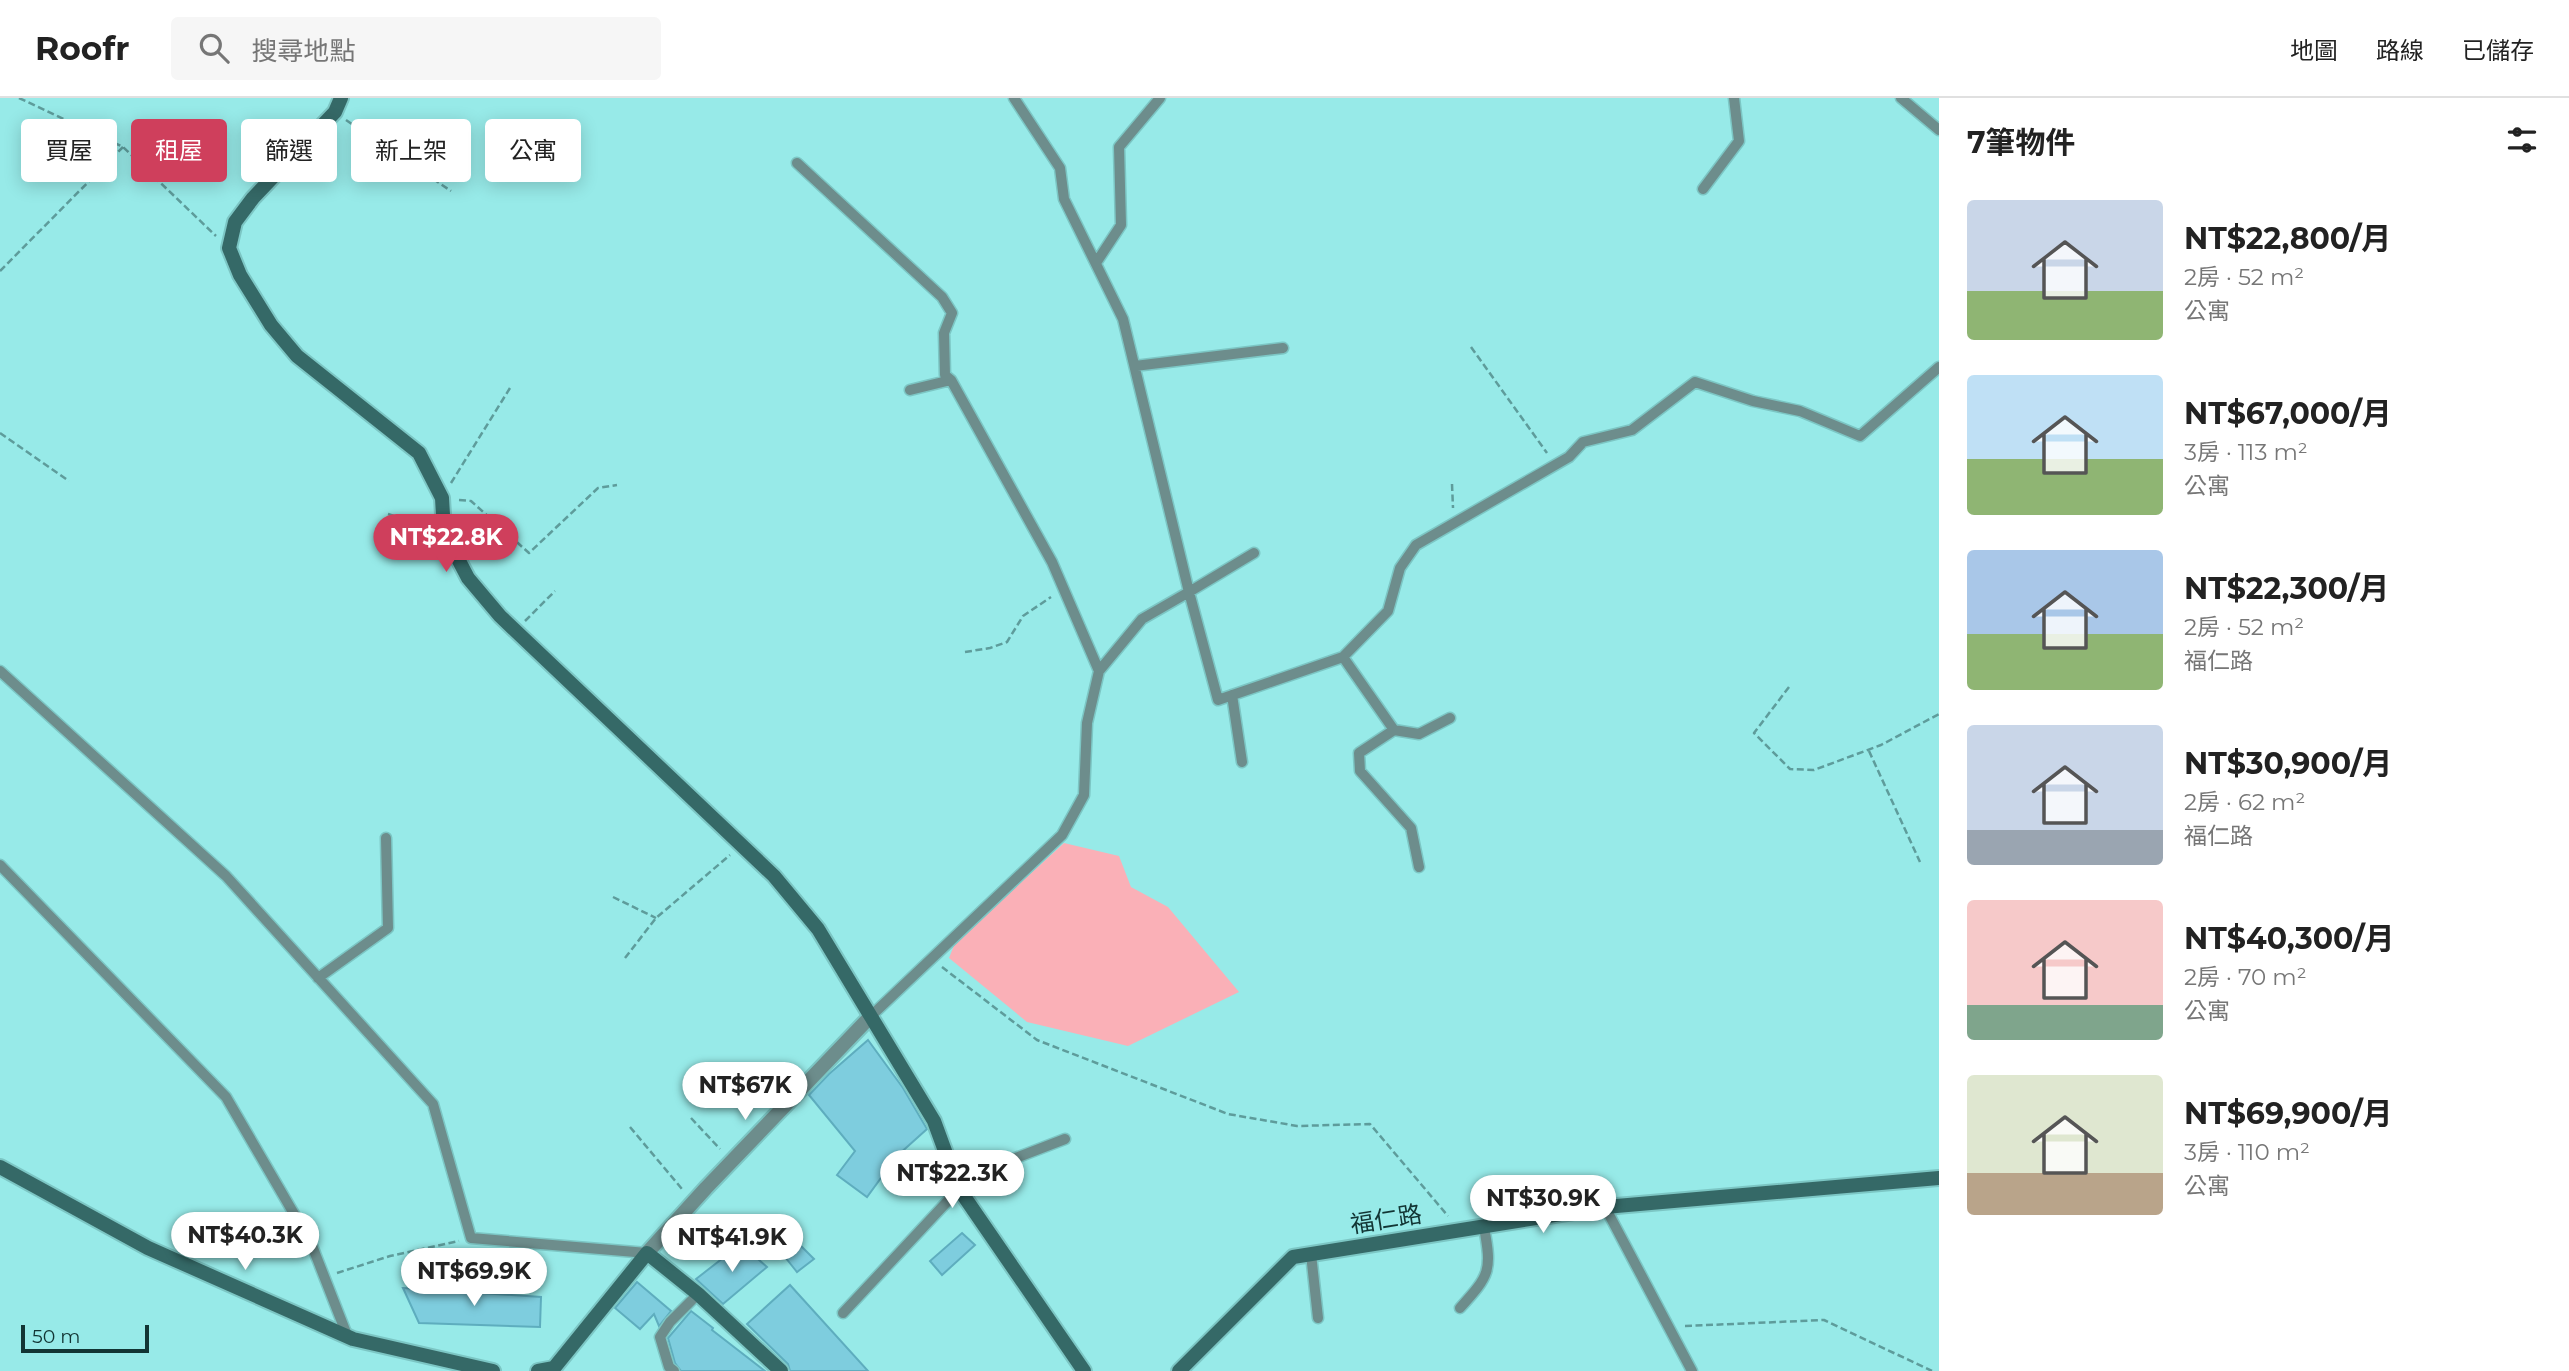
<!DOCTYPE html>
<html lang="zh-TW">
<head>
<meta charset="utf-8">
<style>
  :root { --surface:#fff; --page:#f6f6f6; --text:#222; --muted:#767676; --line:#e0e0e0; --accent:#cf3f5c }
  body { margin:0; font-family:Montserrat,"Noto Sans TC",sans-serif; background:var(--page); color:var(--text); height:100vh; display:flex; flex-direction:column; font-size:26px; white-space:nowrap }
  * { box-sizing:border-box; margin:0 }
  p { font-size:23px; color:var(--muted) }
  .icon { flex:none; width:38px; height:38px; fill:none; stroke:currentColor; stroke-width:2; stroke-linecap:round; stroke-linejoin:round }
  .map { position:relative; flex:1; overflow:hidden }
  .sheet { display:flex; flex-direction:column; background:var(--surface); width:630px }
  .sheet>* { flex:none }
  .top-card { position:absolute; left:21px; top:21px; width:665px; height:63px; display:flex; gap:14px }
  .scale { position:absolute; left:21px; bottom:18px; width:128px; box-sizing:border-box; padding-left:7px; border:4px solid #123534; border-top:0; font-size:19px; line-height:24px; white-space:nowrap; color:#123534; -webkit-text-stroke:5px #97eae8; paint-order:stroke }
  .price { position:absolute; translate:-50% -60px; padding:0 16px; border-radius:24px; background:#fff; color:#222; font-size:23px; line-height:46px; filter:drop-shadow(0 2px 4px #0008) }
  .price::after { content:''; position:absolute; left:50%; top:42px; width:21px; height:16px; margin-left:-10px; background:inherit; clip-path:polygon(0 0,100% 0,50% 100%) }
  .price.current { background:var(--accent); color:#fff }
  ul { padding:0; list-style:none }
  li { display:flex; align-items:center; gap:21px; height:175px; padding:0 28px }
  li span { display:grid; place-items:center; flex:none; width:196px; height:140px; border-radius:7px; color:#555 }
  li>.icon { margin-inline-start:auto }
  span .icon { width:84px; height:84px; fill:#fffc; stroke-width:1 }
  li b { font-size:30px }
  h2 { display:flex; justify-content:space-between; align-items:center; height:84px; padding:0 28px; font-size:30px }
  .chip { padding:0 24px; border-radius:7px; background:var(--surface); box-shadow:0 4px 18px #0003; font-size:24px; line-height:63px }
  .chip.current { background:var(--accent); color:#fff }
  header { display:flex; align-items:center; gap:42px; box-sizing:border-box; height:98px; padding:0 35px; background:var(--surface); border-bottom:2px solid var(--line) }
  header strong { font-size:33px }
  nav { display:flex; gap:38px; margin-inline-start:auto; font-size:24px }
  .search { width:490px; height:63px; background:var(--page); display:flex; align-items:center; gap:18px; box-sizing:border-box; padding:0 24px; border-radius:7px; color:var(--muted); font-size:26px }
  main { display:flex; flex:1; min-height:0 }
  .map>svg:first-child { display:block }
  .green { fill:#fab0b7 }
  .building { fill:#7ecdde; stroke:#5eadbe; stroke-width:2 }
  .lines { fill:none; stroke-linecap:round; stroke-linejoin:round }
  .lane-casing { stroke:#7cc6c4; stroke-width:13 }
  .street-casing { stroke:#7cc6c4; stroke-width:18 }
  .secondary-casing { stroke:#7cc6c4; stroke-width:18 }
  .path { stroke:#5e9c9b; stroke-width:2.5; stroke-dasharray:7 3.5; stroke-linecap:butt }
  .lane { stroke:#6d8d8c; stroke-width:10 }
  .street { stroke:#6d8d8c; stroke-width:14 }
  .secondary { stroke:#356967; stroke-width:14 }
  .labels { text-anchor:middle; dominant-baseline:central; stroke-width:6; stroke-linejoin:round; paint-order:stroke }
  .street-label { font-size:24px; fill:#123534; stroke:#97eae8 }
</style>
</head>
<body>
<header>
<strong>Roofr</strong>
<div class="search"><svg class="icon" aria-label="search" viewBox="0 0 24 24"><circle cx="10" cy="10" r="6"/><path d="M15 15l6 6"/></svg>搜尋地點</div>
<nav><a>地圖</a><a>路線</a><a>已儲存</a></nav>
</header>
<main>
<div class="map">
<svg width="1939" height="1273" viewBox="0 0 1939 1273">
  <rect width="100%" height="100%" fill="#97eae8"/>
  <path class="green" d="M1064 745 1119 758 1131 789 1168 809 1239 894 1128 948 1027 924 949 860 955 845Z"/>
  <path class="building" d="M868 942 903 990 927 1031 897 1058 867 1099 837 1077 855 1053 809 997 829 976Z
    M962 1135 975 1147 942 1177 930 1163Z
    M795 1142 814 1161 797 1174 781 1154Z
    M741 1146 767 1169 723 1206 696 1181Z
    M637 1184 671 1213 659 1228 654 1216 640 1231 615 1210Z
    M790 1187 868 1273H790L788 1266 747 1226Z
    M403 1190 541 1199 540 1229 419 1225Z
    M691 1213 713 1230 712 1232 765 1273H681L675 1265 668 1240Z"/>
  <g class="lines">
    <g class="lane-casing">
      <path id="lane" d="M1014 0 1060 70 1064 101 1123 221 1189 494 1254 455
        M1901 0 1939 32
        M797 65 942 199 952 215 944 235 945 277 951 282 1052 464 1099 573
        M1703 91 1739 43 1734 0
        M1096 165 1121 127 1119 49 1160 0
        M1135 268 1283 250
        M910 292 951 282
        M1343 559 1394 632 1359 655 1360 673 1411 730 1419 769
        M0 573 226 778 433 1006 471 1140 647 1155
        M1232 597 1242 664
        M1394 632 1419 636 1450 620
        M0 767 226 999 311 1145 347 1237
        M318 880 388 830 386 740
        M870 919 1062 737 1084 697 1087 625 1099 573 1142 521 1189 494 1218 602 1343 559 1388 513 1400 470 1416 447 1569 359 1583 344 1632 332 1695 284 1753 303 1800 313 1860 338 1939 269
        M1605 1109 1692 1273
        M1311 1156 1318 1220
        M1460 1210C1490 1177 1492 1173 1484 1129
        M843 1215 959 1091 1000 1066 1065 1041
        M674 1273 669 1269 660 1239 670 1224 698 1196"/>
    </g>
    <g class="street-casing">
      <path id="street" d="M647 1155 706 1090 870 919"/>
    </g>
    <g class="secondary-casing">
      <path id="secondary" d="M341 0 335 14 253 100 235 124 229 150 240 177 271 227 297 258 419 355 442 400 444 434 468 480 500 518 774 778 818 831 934 1023 959 1091 1084 1273
        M0 1069 148 1150 353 1241 493 1273
        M538 1273 554 1270 647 1155 698 1196 781 1273
        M1179 1273 1293 1159 1605 1109 1939 1080"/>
    </g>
    <path class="path" d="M19 0 123 49 216 138
      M346 22 451 93
      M0 173 123 49
      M1471 249 1547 355
      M0 335 69 383
      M451 385 510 290
      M1452 386 1453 410
      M459 402 471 403 529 455 598 390 617 387
      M388 416 428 429
      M525 523 555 493
      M965 554 990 550 1007 544 1023 518 1051 499
      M1789 589 1754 635 1790 671 1814 672 1881 647 1939 616
      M1869 653 1920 764
      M613 799 656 820
      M625 860 656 820 730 757
      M942 869 1037 942 1228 1016 1297 1028 1370 1026 1448 1118
      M691 1020 720 1051
      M630 1029 682 1091
      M337 1175 390 1158 459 1143
      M1685 1228 1824 1222 1932 1273"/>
    <use href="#lane" class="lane"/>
    <use href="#street" class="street"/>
    <use href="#secondary" class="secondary"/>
  </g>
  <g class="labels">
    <g class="street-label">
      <text transform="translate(1386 1121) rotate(-9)">福仁路</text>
    </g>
  </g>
</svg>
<div class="scale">50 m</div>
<b class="price current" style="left:446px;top:476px">NT$22.8K</b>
<b class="price" style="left:745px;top:1024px">NT$67K</b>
<b class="price" style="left:952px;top:1112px">NT$22.3K</b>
<b class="price" style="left:1543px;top:1137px">NT$30.9K</b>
<b class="price" style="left:245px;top:1174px">NT$40.3K</b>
<b class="price" style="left:732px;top:1176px">NT$41.9K</b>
<b class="price" style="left:474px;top:1210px">NT$69.9K</b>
<div class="top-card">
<a class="chip">買屋</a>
<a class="chip current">租屋</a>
<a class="chip">篩選</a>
<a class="chip">新上架</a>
<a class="chip">公寓</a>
</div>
</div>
<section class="sheet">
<h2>7筆物件<svg class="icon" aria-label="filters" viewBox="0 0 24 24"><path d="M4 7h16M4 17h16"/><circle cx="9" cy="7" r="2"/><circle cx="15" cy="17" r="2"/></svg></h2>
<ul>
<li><span style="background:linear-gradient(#c9d6e8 65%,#8fb573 0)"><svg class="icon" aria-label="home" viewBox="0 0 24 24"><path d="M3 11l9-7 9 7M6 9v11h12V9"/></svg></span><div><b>NT$22,800/月</b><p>2房 · 52 m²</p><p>公寓</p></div></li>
<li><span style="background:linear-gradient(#bfe0f5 60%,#8fb573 0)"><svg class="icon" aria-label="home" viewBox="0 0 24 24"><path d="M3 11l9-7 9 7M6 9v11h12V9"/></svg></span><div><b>NT$67,000/月</b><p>3房 · 113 m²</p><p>公寓</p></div></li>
<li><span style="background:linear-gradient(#a9c7e8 60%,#8fb573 0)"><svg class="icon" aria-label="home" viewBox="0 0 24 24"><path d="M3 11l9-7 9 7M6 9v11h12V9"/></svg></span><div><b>NT$22,300/月</b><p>2房 · 52 m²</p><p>福仁路</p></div></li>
<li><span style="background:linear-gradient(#c9d6e8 75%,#9aa5b1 0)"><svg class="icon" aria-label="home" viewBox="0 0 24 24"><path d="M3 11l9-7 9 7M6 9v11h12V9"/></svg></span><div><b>NT$30,900/月</b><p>2房 · 62 m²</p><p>福仁路</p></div></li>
<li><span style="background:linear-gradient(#f6c9c9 75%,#7fa58c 0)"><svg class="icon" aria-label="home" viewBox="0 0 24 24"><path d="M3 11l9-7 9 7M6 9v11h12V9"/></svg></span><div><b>NT$40,300/月</b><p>2房 · 70 m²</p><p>公寓</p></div></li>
<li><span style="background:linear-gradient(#dfe7d0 70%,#b9a48a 0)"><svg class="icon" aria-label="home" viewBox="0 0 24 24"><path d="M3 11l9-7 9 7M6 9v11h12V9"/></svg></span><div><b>NT$69,900/月</b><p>3房 · 110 m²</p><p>公寓</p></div></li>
</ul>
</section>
</main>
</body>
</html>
